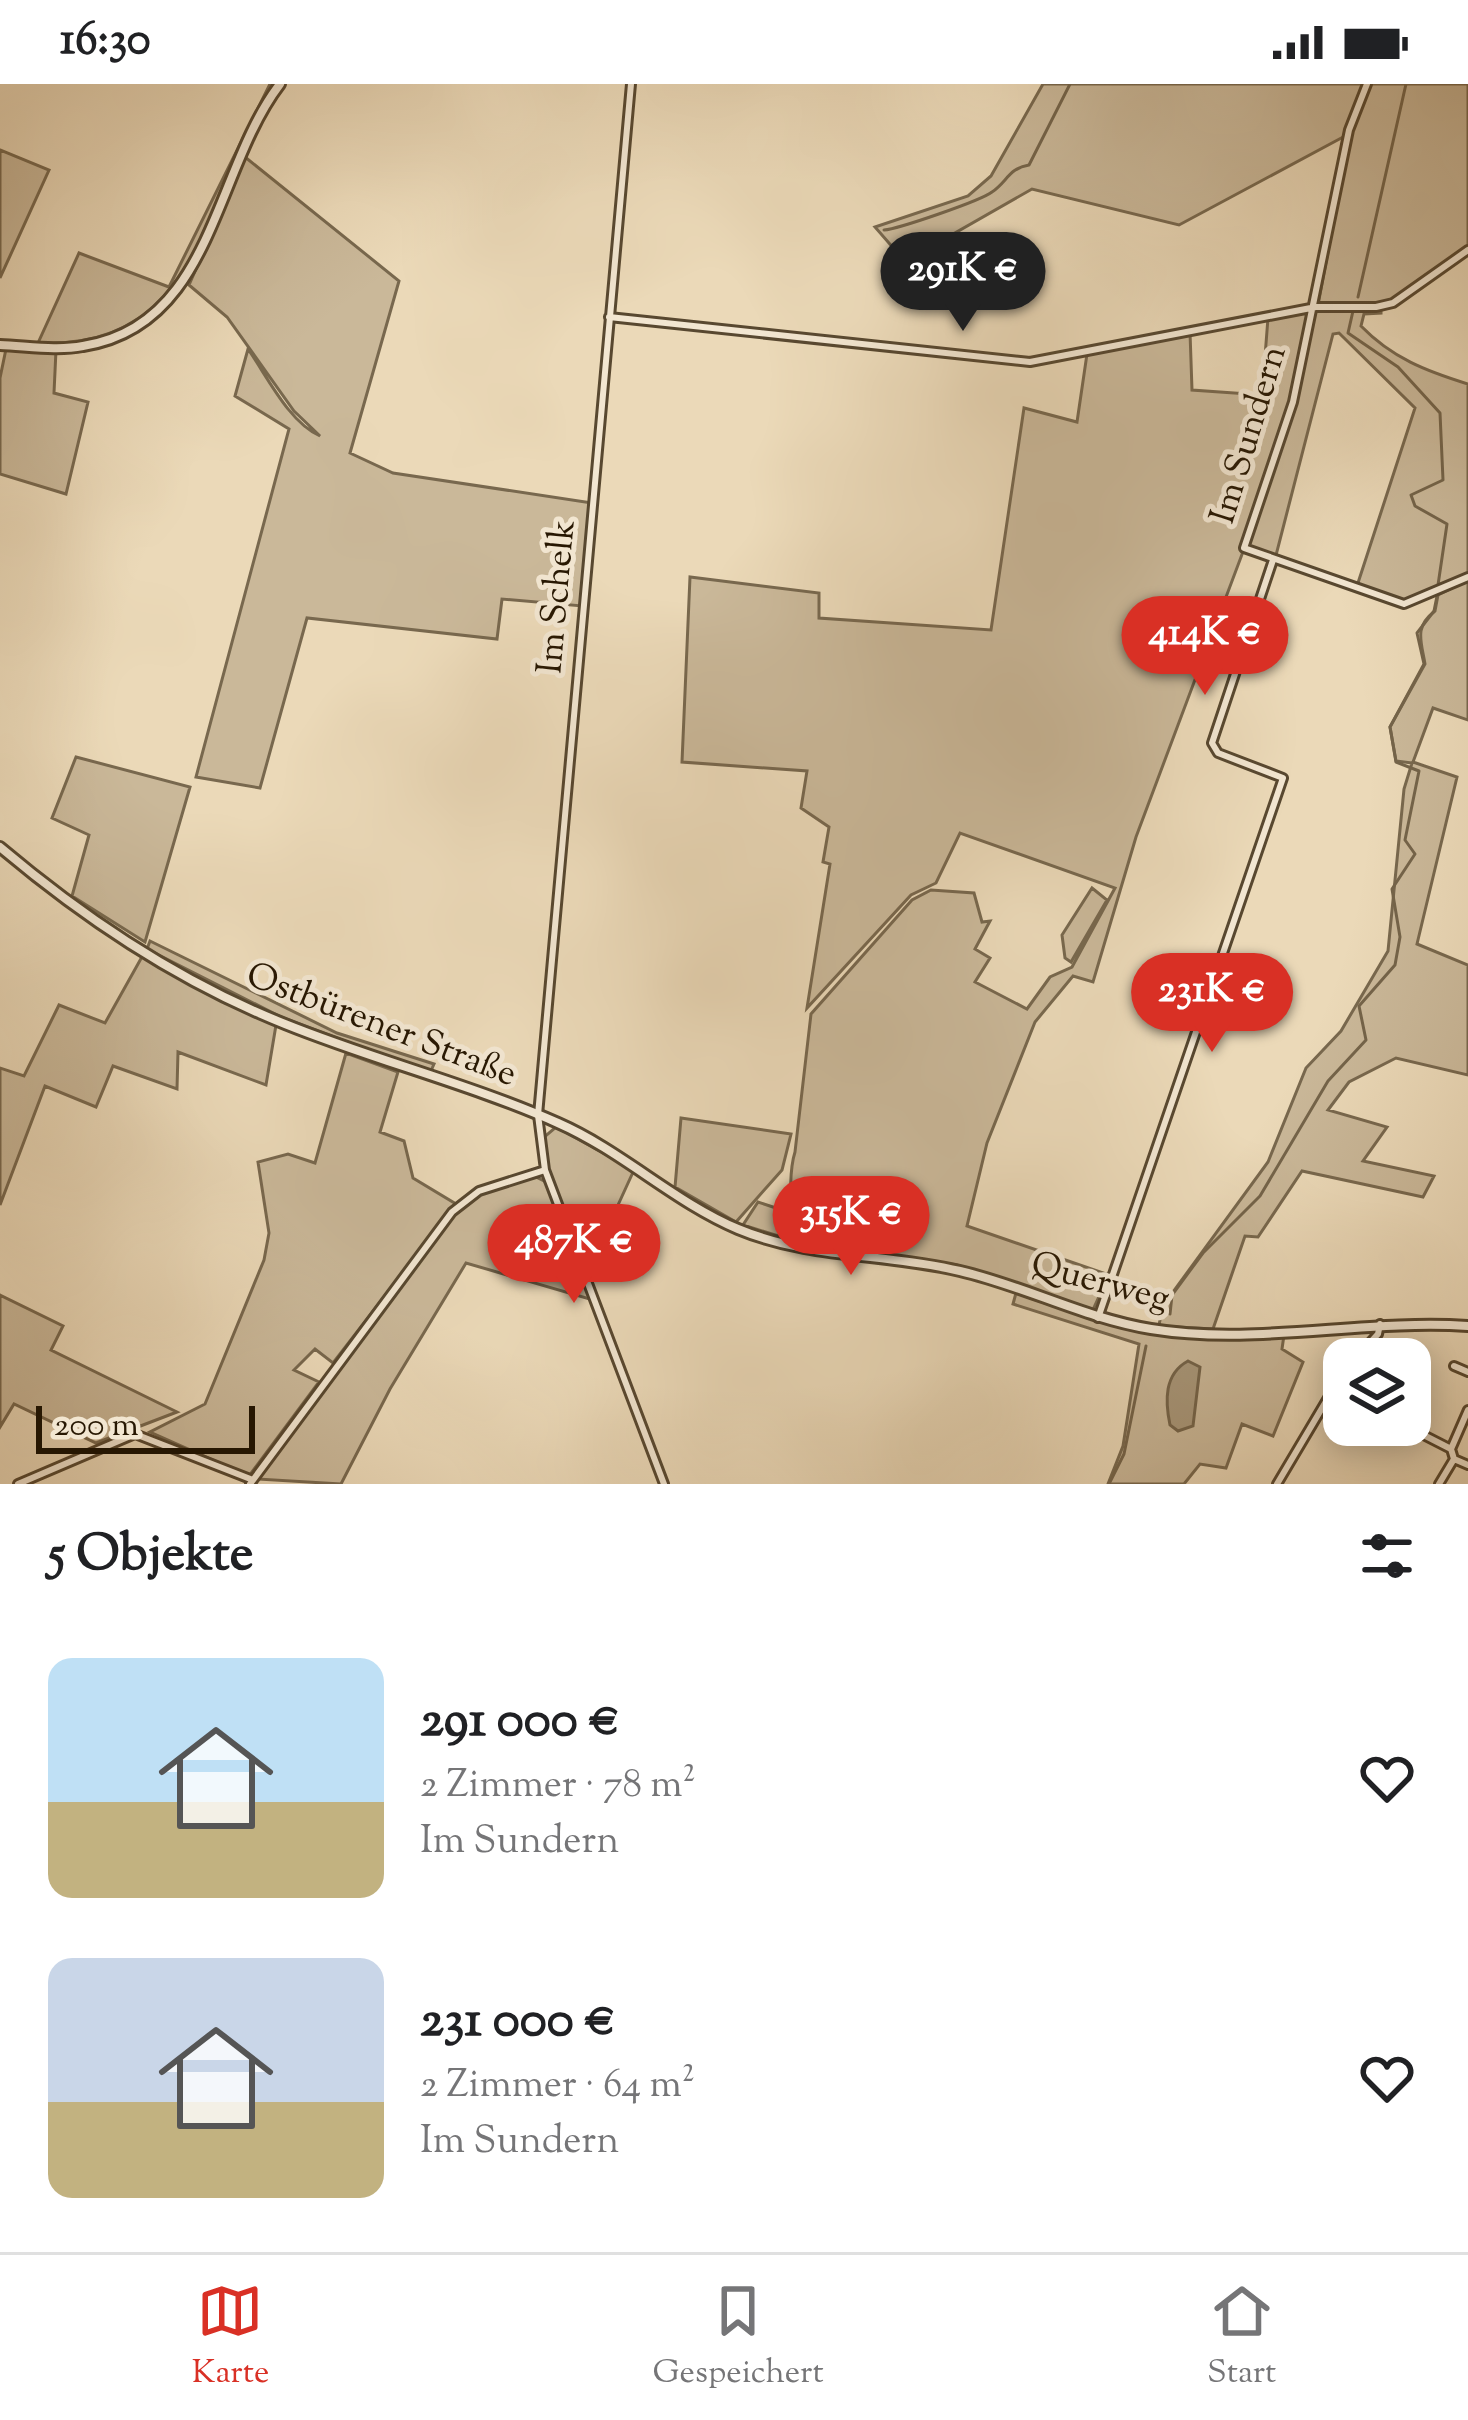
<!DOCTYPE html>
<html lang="de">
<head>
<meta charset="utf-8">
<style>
  :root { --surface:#fff; --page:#f6f6f6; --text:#202124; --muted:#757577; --line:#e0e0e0; --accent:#d93025 }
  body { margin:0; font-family:"Sorts Mill Goudy",serif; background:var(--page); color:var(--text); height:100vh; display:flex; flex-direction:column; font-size:45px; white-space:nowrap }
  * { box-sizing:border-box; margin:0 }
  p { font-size:39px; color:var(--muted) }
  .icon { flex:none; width:66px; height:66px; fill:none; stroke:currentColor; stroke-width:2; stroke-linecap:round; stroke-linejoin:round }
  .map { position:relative; height:1400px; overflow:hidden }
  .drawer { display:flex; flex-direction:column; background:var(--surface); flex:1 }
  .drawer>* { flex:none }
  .fabs { position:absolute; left:1323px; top:1254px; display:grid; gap:24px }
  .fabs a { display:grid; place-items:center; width:108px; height:108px; border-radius:24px; background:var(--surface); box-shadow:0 6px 30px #0003; font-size:60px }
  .scale { position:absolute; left:36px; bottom:30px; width:219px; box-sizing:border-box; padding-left:12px; border:6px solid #271702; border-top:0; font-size:33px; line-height:42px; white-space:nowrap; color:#271702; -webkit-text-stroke:9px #f2e6d1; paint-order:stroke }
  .price { position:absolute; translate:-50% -102px; padding:0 27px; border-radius:42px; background:var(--accent); color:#fff; font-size:39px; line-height:78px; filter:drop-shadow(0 3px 6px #0008) }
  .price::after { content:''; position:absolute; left:50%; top:72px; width:36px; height:27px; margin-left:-18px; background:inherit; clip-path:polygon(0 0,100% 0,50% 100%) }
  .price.selected { background:#222; color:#fff }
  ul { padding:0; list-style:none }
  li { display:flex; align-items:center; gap:36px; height:300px; padding:0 48px }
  li span { display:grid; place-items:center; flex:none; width:336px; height:240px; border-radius:24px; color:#555 }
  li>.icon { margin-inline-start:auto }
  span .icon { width:144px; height:144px; fill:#fffc; stroke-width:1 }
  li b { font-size:51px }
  h2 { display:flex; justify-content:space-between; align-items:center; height:144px; padding:0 48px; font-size:51px }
  .status { display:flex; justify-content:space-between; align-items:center; height:84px; padding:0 60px; background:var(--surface); direction:ltr }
  .status svg { height:33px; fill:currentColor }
  .tabs { display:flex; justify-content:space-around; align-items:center; height:168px; border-top:3px solid var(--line); background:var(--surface); font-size:33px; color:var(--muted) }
  .tabs a { display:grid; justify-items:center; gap:6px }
  .tabs .selected { color:var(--accent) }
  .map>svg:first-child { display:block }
  .green { fill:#cab899; stroke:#78684e; stroke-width:3 }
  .water { fill:#a8977a; stroke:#74644a; stroke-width:3 }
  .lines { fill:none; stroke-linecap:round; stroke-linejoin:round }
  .stream { stroke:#74644a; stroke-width:3 }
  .minor-casing { stroke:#584830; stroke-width:12 }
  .tertiary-casing { stroke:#584830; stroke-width:14 }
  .minor { stroke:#f2e6d1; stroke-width:6 }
  .tertiary { stroke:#f2e6d1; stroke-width:8 }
  .labels { text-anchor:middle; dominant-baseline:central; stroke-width:10; stroke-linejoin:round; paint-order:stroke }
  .street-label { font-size:36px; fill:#271702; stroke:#f2e6d1 }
</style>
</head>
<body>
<div class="status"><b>16:30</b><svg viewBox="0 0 49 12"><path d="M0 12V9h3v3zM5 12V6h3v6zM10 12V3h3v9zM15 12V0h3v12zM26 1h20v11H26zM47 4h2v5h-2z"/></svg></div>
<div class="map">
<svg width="1468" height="1400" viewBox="0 0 1468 1400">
  <rect width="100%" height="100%" fill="#ebd9b8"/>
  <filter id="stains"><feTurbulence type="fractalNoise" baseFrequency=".00167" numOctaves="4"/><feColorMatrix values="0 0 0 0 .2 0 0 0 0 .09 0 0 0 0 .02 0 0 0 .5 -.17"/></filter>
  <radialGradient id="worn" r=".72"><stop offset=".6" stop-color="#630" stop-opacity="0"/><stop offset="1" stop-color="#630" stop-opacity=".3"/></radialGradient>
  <path class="green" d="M270 0H276C199 107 208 265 38 259L79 169 169 203Z
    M1043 0H1365L1345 52 1179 141 1032 105 918 170 902 174 875 143 968 112 991 92Z
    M1370 0H1468V165L1392 218 1318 221 1351 44Z
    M0 66 49 86 0 194Z
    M245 73 399 197 350 369 393 389 592 419 582 522 502 515 497 555 307 534 260 704 196 693 289 345 235 312 248 265C268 294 289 338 320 352L294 327 227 233 189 201Z
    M1381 223V229L1364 230 1361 242C1392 274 1426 287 1468 300V491L1405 519 1356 505 1415 324 1339 249 1333 250 1275 475 1244 465 1136 753 1093 898 1073 892 1035 938 987 1059 967 1142 1109 1191 1092 1228 957 1181 804 1160 743 1141 758 1118 788 1128C793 1105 788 1090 795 1068L811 930 912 816 931 806 974 809 982 838 990 837 975 865 990 874 975 898 1027 925 1050 893 1072 883 1115 804 960 749 936 799 911 811 807 924 830 780 823 778 829 743 801 724 807 687 682 678 690 493 819 509V534L991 546 1024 324 1077 338 1087 270 1190 248 1192 306 1262 311 1268 234 1305 227 1312 240 1317 224Z
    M6 265 56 266 54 309 88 318 66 410 0 390V294Z
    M1468 496V636L1433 624 1413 678 1457 693 1417 860 1468 881V991L1396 974 1349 998 1328 1026 1387 1043 1363 1077 1434 1092 1423 1113 1302 1087 1258 1153 1245 1152 1213 1245 1159 1242 1162 1223 1268 1078 1306 984 1341 947 1388 867 1404 705 1412 679 1396 677 1390 643 1425 580C1421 556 1414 543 1435 527L1438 511Z
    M76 673 190 703 145 858 72 812 89 751 52 734Z
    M1092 804 1107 816 1071 878 1065 874 1062 851Z
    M150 857 337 949 434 980 430 989 281 933 147 865Z
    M143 871 276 941 266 1001 178 968 177 1005 113 982 96 1023 45 1002 0 1121V984L24 992 59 921 105 939Z
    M346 969 398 988 380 1048 404 1057 413 1094 456 1120 333 1279 315 1265 294 1286 319 1298 249 1392 150 1348 205 1320 264 1176 269 1149 258 1078 288 1070 315 1079Z
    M681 1034 791 1050 782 1086 736 1138 675 1103Z
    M556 1043 634 1086 586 1191 547 1085 543 1054Z
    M534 1092 548 1099 593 1216 466 1179 390 1305 341 1400 257 1395 453 1129 481 1109Z
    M1016 1209C1114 1245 1180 1257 1284 1251L1282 1265 1303 1278 1273 1352 1242 1340 1226 1384 1200 1380 1184 1400H1108L1123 1362 1139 1260 1013 1220Z
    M0 1211 63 1242 51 1266 177 1328 96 1359 14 1320 0 1343Z"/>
  <path class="water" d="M1188 1277 1200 1283 1193 1342 1178 1347 1170 1341C1165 1317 1164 1290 1188 1277Z"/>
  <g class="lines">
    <path class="stream" d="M884 146C898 145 980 117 992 108 1007 98 1009 84 1029 81L1070 0
      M1358 213 1406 0
      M1353 227 1348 249 1398 283 1440 329 1443 396 1411 411 1415 422 1447 440 1438 501
      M1170 1230 1172 1211 1203 1169 1260 1112 1328 997 1366 956 1359 922 1395 881 1400 853 1392 805 1415 770 1405 756 1419 687 1396 678 1390 643 1424 580 1417 549 1434 527 1437 512
      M1109 1400 1124 1370 1146 1262"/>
    <g class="minor-casing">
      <path id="minor" d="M631 0 538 1031 545 1086 664 1400
        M1367 0 1349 46 1293 318 1244 464 1404 520 1468 493
        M609 233 1030 278 1316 223H1376L1393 219 1468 166
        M1098 1234 1283 694 1218 669 1212 659 1273 476
        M1355 1275 1378 1250 1380 1240
        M1454 1282 1468 1288
        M1404 1341 1451 1365
        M1454 1375 1468 1381
        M18 1400 135 1350 253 1396
        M250 1400 452 1128 479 1107 545 1086
        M1277 1400 1344 1287
        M1439 1400 1454 1375 1451 1365 1468 1326"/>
    </g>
    <g class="tertiary-casing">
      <path id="tertiary" d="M0 261C27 262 57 267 83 262 213 242 214 86 280 0
        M0 763C84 834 182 899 285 940 374 976 470 1000 558 1039 622 1067 674 1118 738 1145 810 1175 885 1169 960 1187 1025 1202 1084 1234 1151 1245 1255 1262 1363 1235 1468 1242"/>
    </g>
    <use href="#minor" class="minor"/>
    <use href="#tertiary" class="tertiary"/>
  </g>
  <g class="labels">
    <g class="street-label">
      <text transform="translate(1250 351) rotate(-73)">Im Sundern</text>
      <text transform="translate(558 513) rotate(-85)">Im Schelk</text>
      <text transform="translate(381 942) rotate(21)">Ostbürener Straße</text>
      <text transform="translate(1100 1199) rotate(15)">Querweg</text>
    </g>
  </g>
  <rect width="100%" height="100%" filter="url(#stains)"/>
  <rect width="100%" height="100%" fill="url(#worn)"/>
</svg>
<div class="fabs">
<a><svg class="icon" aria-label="layers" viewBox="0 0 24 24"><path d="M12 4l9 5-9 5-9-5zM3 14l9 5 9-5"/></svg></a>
</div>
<div class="scale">200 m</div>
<b class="price selected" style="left:963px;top:250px">291K €</b>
<b class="price" style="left:1205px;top:614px">414K €</b>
<b class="price" style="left:1212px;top:971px">231K €</b>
<b class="price" style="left:851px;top:1194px">315K €</b>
<b class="price" style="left:574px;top:1222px">487K €</b>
</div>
<section class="drawer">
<h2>5 Objekte<svg class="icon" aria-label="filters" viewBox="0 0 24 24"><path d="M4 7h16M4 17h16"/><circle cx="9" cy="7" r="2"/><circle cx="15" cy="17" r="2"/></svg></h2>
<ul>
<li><span style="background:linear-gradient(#bfe0f5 60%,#c2b280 0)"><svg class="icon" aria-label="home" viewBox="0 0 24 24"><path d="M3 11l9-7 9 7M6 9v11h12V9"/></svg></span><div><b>291 000 €</b><p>2 Zimmer · 78 m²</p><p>Im Sundern</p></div><svg class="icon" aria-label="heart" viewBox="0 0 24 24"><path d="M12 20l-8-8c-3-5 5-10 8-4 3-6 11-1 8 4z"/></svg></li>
<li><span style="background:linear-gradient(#c9d6e8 60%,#c2b280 0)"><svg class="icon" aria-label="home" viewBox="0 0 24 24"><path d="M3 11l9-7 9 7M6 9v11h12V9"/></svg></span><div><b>231 000 €</b><p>2 Zimmer · 64 m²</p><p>Im Sundern</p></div><svg class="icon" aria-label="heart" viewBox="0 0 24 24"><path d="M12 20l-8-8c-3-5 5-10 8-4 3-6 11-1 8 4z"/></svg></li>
</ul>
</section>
<nav class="tabs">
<a class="selected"><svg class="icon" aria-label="map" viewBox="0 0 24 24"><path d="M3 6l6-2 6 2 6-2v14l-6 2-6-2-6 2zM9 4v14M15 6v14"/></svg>Karte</a>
<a><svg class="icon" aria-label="saved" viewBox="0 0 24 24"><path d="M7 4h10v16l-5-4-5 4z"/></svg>Gespeichert</a>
<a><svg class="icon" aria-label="home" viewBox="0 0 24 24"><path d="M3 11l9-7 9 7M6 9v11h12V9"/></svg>Start</a>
</nav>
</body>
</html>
